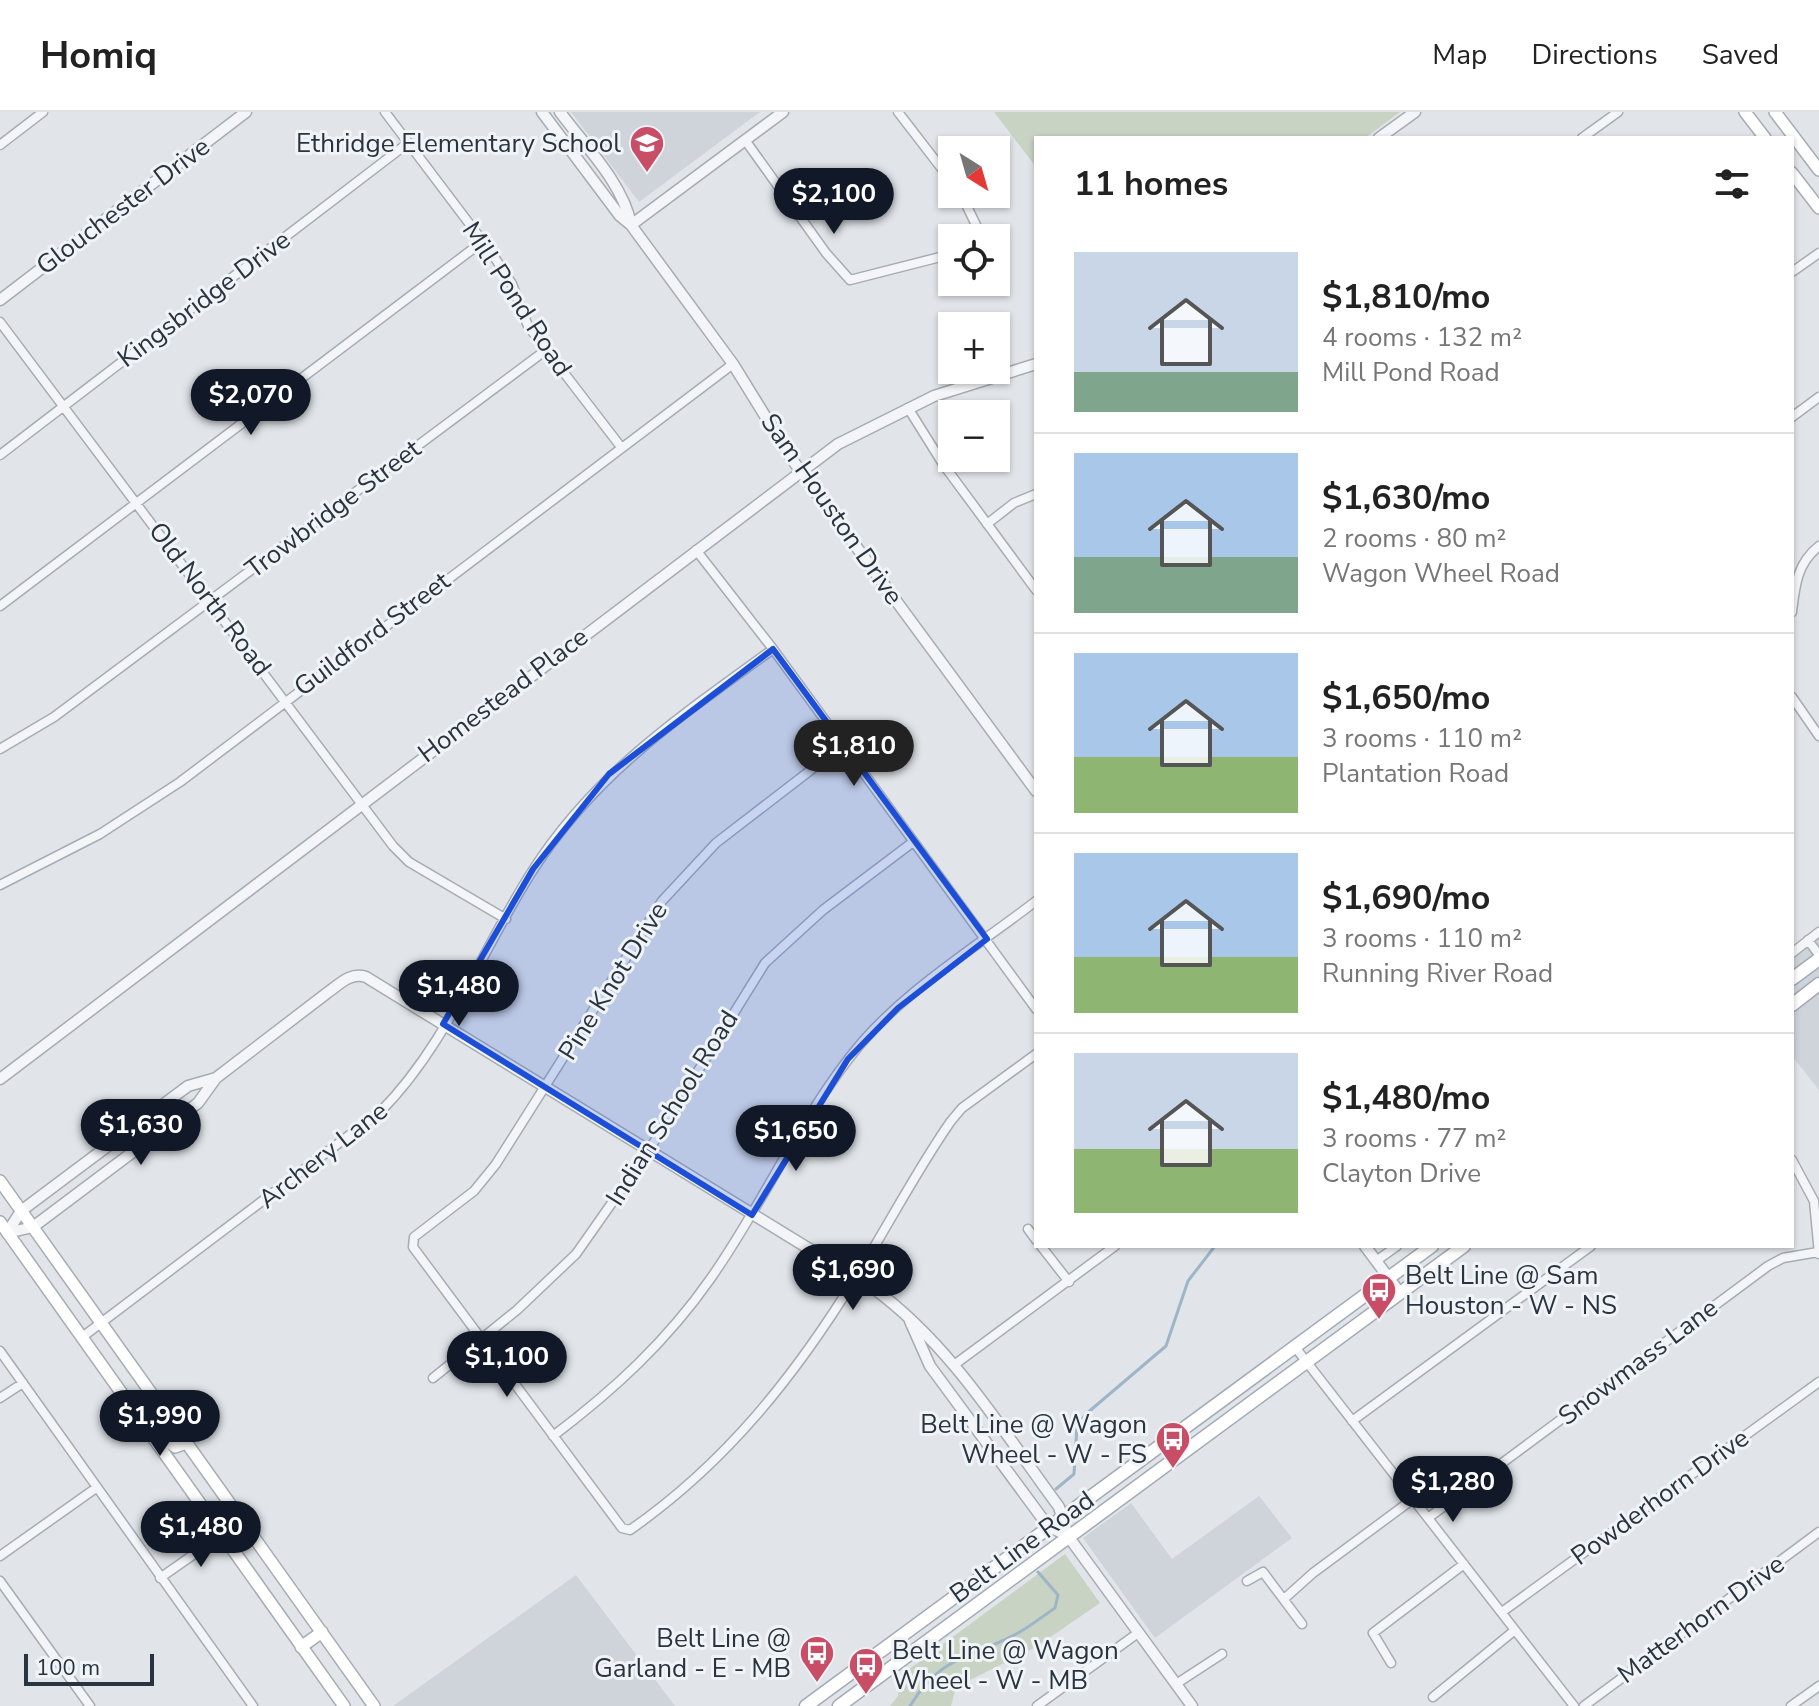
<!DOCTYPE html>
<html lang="en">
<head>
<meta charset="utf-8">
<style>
  :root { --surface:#fff; --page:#f2f2f2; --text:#222; --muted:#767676; --line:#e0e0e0; --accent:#111827 }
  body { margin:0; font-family:"Nunito Sans",sans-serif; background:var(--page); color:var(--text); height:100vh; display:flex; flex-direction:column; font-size:30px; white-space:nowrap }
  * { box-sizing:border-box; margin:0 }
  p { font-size:26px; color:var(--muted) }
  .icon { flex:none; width:44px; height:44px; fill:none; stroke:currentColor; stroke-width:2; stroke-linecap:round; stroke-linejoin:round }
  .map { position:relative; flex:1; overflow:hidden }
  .sheet { position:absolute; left:1034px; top:24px; width:760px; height:1112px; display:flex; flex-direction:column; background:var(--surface); border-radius:0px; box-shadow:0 2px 6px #0004 }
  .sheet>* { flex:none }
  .needle { width:52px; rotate:143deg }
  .controls { position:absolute; left:938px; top:24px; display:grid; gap:16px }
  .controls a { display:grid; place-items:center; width:72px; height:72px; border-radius:0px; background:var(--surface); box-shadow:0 2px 6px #0004; font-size:40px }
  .scale { position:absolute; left:24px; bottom:20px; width:130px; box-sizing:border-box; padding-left:8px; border:4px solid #2a3440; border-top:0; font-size:22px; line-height:28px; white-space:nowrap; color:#2a3440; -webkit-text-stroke:6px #f1f4f7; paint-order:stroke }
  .price { position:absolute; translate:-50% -68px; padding:0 18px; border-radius:28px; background:var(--accent); color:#fff; font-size:26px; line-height:52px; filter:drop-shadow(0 2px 4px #0008) }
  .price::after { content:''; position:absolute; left:50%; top:48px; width:24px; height:18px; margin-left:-12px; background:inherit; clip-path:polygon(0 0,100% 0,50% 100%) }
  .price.selected { background:#222; color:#fff }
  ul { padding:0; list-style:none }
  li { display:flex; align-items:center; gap:24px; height:200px; padding:0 40px }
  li+li { border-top:2px solid var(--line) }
  li span { display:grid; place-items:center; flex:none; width:224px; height:160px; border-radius:0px; color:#555 }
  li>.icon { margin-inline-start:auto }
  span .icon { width:96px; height:96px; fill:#fffc; stroke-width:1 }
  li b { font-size:34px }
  h2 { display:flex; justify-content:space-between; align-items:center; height:96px; padding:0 40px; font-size:34px }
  header { display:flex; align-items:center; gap:48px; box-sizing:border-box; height:112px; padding:0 40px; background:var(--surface); border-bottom:2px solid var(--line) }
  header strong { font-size:38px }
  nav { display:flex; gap:44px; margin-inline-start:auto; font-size:28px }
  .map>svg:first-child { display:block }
  .built { fill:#cfd4db }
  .green { fill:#c8d3c3 }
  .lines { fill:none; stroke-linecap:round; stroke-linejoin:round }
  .stream { stroke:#9eb5c7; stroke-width:3 }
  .minor-casing { stroke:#a6acb3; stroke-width:11 }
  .tertiary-casing { stroke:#a6acb3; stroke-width:13 }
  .secondary-casing { stroke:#a6acb3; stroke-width:14 }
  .primary-casing { stroke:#a1aab4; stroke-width:15 }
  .minor { stroke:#f4f5f8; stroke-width:8 }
  .tertiary { stroke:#f4f5f8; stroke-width:10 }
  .secondary { stroke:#fff; stroke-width:11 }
  .primary { stroke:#fff; stroke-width:12 }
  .marked { fill:#1d4ed8; fill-opacity:0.2; stroke:#1d4ed8; stroke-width:6; stroke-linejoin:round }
  .labels { text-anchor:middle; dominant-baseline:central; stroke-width:6; stroke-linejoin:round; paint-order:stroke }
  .poi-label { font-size:26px; fill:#2a3440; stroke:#f1f4f7; text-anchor:end }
  .street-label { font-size:26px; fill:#2a3440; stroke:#f1f4f7 }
</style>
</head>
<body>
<header>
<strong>Homiq</strong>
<nav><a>Map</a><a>Directions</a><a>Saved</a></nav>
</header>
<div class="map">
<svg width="1819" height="1594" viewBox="0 0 1819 1594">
  <rect width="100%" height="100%" fill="#e1e5e9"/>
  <path class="built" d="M571 0H760L639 90Z
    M1819 821V978L1792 944V841Z
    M1259 1384 1292 1426 1155 1526 1083 1426 1131 1391 1172 1447Z
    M576 1463 675 1594H393Z"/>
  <path class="green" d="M994 0H1400L1365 26H1036V55Z
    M1065 1442 1100 1491 1036 1535 956 1575 951 1594H890L898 1584 901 1563Z"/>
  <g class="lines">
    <path class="stream" d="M1056 1377 1074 1362 1077 1314 1086 1302 1166 1234 1188 1169 1215 1134
      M910 1594C942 1542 970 1547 1018 1521 1031 1514 1043 1504 1055 1496L1058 1483 1038 1460"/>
    <g class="minor-casing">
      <path id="minor" d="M385 0 493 143 512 172 528 214 621 335
        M898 0 952 70
        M1582 26 1618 0
        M745 28 826 141 850 168 952 142
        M0 33 43 0
        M961 82 976 113 974 126
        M1792 160 1819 141
        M0 210 393 734 409 750 506 807
        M908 296 943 352 1036 478
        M1792 305 1819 285
        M0 343 408 31
        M987 412 1014 391 1036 382
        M696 438 773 537 1036 897
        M0 494 482 130
        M1792 500C1795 474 1797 451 1819 434
        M1792 585 1819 624
        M842 634 716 731 662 789 496 1052 474 1079 414 1125 413 1135 622 1416 630 1418C726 1351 795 1264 856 1165 888 1114 916 1059 951 1009L962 996 1036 942
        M0 637 54 605 546 238
        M0 773 100 722 180 670 733 252
        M1808 828 1819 843
        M1792 841 1819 820
        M1792 1048 1814 1089 1819 1142
        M1028 1117 1036 1128
        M1041 1134 1069 1170
        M1376 1149 1397 1134
        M81 1226 380 1000C447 933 482 837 533 758 596 660 681 604 773 537
        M1295 1235 1574 1594
        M0 1239 253 1594
        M954 1253 1115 1134
        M433 1266 517 1198 576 1142 649 1038 765 851 823 798 913 730
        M0 1286 23 1271
        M1352 1309 1591 1134
        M553 1324C614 1278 667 1229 711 1166 761 1095 797 1013 850 945 898 882 974 837 1036 789
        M1428 1406 1768 1154 1783 1146 1818 1140
        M0 1444 96 1376
        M160 1466 243 1408
        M0 1469 90 1594
        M1247 1469 1263 1460 1302 1512
        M1284 1487 1313 1461 1413 1387
        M1502 1500 1819 1270
        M1391 1551 1373 1521 1464 1452
        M1176 1572 1222 1542
        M1433 1585 1515 1518
        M1037 1594 1138 1521
        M1584 1594 1819 1420
        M1791 1594 1819 1574"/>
    </g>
    <g class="tertiary-casing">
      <path id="tertiary" d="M542 0 620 104 631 113 733 252 791 346 1036 679
        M560 0C585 34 622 70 631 112
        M1379 26 1415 0
        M631 113 783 0
        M0 188 246 0
        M0 967 838 332 934 284 1036 252
        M7 1121 33 1115 198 991 216 966 327 881C340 872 350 860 366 865L873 1176C951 1233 1002 1318 1059 1395L1068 1424 1192 1594
        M7 1121 21 1099 188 974 216 966
        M1365 1134 1400 1181
        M910 1209 930 1254 1042 1406 1050 1415 1068 1424"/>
    </g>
    <g class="secondary-casing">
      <path id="secondary" d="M1745 0 1765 26
        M1775 0 1819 58
        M1792 61 1819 96
        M0 1069 374 1594
        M0 1110 344 1594
        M153 1318 175 1335 186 1331
        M301 1535 322 1520"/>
    </g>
    <g class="primary-casing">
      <path id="primary" d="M1792 867 1819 847
        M1792 893 1819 872
        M806 1594 1432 1134
        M839 1594 1464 1134"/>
    </g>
    <use href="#minor" class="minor"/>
    <use href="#tertiary" class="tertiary"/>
    <use href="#secondary" class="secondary"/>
    <use href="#primary" class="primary"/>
  </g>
  <path class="marked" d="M773 537 987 827 898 896 848 947 752 1103 443 912 533 757 609 662Z"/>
  <defs>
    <g id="school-pin" transform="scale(1.8)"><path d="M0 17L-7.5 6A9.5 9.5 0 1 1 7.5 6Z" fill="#c84d67" stroke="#f1f4f7"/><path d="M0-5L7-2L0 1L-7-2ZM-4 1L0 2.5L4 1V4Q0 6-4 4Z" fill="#fff"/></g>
    <g id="bus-pin" transform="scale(1.8)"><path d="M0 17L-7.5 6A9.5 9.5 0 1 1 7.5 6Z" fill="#c84d67" stroke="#f1f4f7"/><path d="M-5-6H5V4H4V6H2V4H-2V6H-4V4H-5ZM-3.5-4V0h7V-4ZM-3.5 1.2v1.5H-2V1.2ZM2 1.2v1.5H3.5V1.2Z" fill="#fff"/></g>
  </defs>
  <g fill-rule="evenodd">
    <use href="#school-pin" x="647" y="31"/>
    <use href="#bus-pin" x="1379" y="1178"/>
    <use href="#bus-pin" x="1173" y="1327"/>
    <use href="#bus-pin" x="817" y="1541"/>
    <use href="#bus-pin" x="866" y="1553"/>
  </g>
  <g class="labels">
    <g class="poi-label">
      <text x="621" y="31">Ethridge Elementary School</text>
      <text x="1405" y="1163" text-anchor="start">Belt Line @ Sam<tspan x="1405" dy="30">Houston - W - NS</tspan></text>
      <text x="1147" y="1312">Belt Line @ Wagon<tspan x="1147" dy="30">Wheel - W - FS</tspan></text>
      <text x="791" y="1526">Belt Line @<tspan x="791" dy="30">Garland - E - MB</tspan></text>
      <text x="892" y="1538" text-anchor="start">Belt Line @ Wagon<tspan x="892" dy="30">Wheel - W - MB</tspan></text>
    </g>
    <g class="street-label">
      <text transform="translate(123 94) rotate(-37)">Glouchester Drive</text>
      <text transform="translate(204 187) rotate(-37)">Kingsbridge Drive</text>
      <text transform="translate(517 187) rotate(57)">Mill Pond Road</text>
      <text transform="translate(333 397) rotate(-37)">Trowbridge Street</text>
      <text transform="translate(832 397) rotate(55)">Sam Houston Drive</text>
      <text transform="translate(210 487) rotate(53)">Old North Road</text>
      <text transform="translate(372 522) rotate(-37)">Guildford Street</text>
      <text transform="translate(503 583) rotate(-37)">Homestead Place</text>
      <text transform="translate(613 869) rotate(-58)">Pine Knot Drive</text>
      <text transform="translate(672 996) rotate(-58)">Indian School Road</text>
      <text transform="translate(323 1043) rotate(-38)">Archery Lane</text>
      <text transform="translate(1638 1250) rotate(-37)">Snowmass Lane</text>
      <text transform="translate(1660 1385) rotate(-36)">Powderhorn Drive</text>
      <text transform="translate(1022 1435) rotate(-36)">Belt Line Road</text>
      <text transform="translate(1701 1507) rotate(-36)">Matterhorn Drive</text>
    </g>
  </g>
</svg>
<div class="controls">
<a><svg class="needle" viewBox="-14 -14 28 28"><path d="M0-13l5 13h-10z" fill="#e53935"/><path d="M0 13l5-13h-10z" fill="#767676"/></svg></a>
<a><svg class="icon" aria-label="locate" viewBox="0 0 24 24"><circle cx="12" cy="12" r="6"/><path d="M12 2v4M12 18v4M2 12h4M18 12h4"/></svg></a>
<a>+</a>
<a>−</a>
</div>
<div class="scale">100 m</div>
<b class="price" style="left:834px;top:124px">$2,100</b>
<b class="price" style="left:251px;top:325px">$2,070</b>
<b class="price selected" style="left:854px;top:676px">$1,810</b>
<b class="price" style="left:459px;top:916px">$1,480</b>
<b class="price" style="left:141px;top:1055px">$1,630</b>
<b class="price" style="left:796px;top:1061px">$1,650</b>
<b class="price" style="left:853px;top:1200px">$1,690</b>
<b class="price" style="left:507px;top:1287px">$1,100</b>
<b class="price" style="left:160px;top:1346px">$1,990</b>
<b class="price" style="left:1453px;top:1412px">$1,280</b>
<b class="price" style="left:201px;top:1457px">$1,480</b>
<section class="sheet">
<h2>11 homes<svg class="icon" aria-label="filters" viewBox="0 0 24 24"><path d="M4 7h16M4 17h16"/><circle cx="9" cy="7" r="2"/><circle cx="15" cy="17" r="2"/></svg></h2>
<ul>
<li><span style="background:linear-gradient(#c9d6e8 75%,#7fa58c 0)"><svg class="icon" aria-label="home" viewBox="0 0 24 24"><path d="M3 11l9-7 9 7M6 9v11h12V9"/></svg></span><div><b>$1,810/mo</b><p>4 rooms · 132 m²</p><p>Mill Pond Road</p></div></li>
<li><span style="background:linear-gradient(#a9c7e8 65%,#7fa58c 0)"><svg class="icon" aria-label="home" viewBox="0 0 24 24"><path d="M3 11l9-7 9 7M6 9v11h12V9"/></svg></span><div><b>$1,630/mo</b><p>2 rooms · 80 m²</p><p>Wagon Wheel Road</p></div></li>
<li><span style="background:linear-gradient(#a9c7e8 65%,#8fb573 0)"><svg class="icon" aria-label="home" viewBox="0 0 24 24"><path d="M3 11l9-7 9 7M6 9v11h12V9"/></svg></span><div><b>$1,650/mo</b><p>3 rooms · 110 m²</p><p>Plantation Road</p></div></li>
<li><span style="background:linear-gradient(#a9c7e8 65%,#8fb573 0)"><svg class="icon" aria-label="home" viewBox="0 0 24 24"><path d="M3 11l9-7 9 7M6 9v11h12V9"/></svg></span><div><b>$1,690/mo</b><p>3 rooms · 110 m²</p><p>Running River Road</p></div></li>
<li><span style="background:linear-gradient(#c9d6e8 60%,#8fb573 0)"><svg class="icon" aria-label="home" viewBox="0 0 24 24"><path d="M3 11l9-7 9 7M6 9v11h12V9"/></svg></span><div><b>$1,480/mo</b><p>3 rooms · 77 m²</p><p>Clayton Drive</p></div></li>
</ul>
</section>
</div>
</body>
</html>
